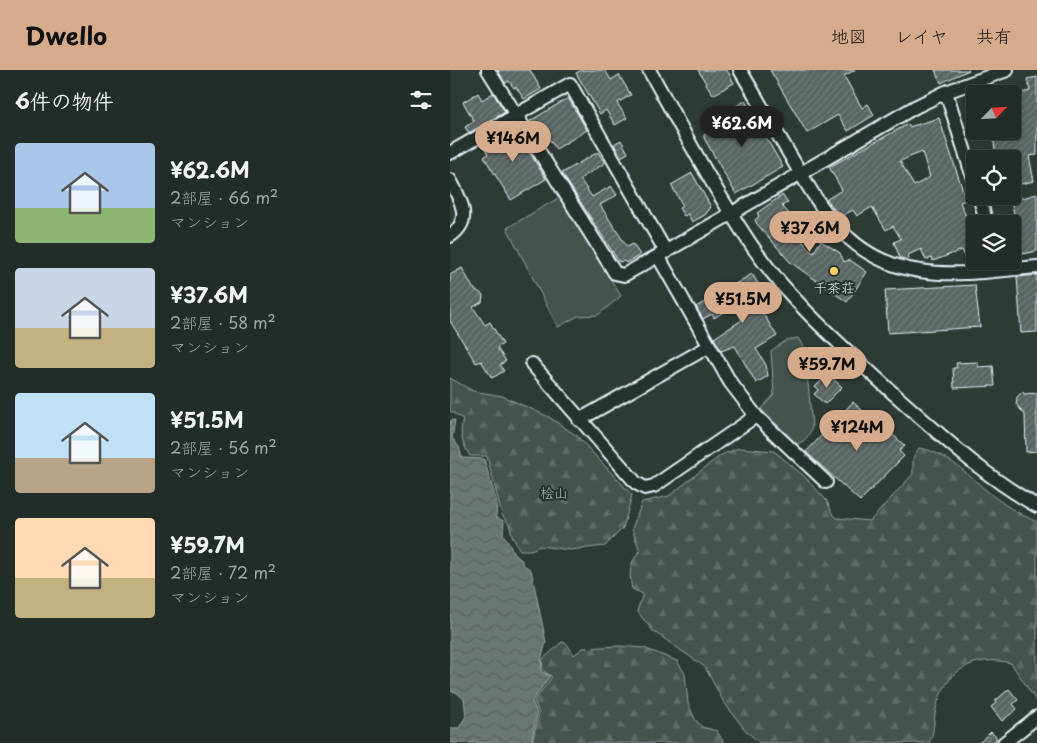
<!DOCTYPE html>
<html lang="ja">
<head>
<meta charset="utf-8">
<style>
  :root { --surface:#222c28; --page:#2e3834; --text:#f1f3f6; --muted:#a2a7a8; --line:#3f4845; --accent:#d6ab8b }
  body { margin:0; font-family:"Playpen Sans","Klee One",sans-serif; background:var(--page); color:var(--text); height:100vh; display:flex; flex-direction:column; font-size:19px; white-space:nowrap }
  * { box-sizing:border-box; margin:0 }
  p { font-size:16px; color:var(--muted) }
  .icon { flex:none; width:28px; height:28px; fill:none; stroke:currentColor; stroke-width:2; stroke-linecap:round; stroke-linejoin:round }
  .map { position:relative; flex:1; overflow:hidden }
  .side { display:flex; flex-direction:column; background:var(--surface); width:450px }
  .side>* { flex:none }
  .needle { width:32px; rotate:65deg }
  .buttons { position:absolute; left:516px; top:15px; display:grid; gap:10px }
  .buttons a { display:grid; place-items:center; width:55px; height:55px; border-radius:5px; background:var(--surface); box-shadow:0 2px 8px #0003,0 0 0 1px var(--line); font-size:25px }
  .price { position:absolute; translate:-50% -42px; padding:0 11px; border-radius:18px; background:var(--accent); color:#111; font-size:16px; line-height:32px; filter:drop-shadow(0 1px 2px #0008) }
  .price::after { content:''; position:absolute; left:50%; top:30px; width:15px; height:11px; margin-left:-8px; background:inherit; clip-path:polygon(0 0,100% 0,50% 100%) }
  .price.active { background:#222; color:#fff }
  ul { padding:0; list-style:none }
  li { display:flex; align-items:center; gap:15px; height:125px; padding:0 15px }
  li span { display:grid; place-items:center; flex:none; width:140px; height:100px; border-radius:5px; color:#555 }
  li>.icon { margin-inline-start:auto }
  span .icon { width:60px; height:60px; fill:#fffc; stroke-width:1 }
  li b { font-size:21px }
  h2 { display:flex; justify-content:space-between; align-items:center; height:60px; padding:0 15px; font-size:21px }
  header { display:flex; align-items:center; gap:30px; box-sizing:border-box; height:70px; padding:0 25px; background:var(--accent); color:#111 }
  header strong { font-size:24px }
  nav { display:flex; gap:28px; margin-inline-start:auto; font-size:18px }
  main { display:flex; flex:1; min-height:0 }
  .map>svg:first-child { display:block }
  .forest { fill:url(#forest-firs); stroke:#96a2a3 }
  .green { fill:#45524e; stroke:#96a2a3 }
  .water { fill:url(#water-waves); stroke:#9da8a9 }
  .building { fill:url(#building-hatch); stroke:#e8f1f8; fill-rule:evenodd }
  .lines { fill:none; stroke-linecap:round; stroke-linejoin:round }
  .minor-casing { stroke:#e8f1f8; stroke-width:16 }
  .minor { stroke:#26332d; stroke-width:12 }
  .poi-dot { fill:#ffd166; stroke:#26332d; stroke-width:2 }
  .labels { text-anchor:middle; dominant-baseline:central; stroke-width:4; stroke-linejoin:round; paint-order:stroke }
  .poi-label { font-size:14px; fill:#e8f1f8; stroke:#26332d }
  .park-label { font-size:14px; fill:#afb9bc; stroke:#26332d }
</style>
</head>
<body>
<header>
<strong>Dwello</strong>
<nav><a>地図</a><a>レイヤ</a><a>共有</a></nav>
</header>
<main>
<section class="side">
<h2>6件の物件<svg class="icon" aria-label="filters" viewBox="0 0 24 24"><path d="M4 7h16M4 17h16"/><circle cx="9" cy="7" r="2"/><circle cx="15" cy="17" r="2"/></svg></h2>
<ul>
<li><span style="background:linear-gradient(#a9c7e8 65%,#8fb573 0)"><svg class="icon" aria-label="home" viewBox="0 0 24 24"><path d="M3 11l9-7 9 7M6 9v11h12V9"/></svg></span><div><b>¥62.6M</b><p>2部屋 · 66 m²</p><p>マンション</p></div></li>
<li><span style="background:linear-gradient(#c9d6e8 60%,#c2b280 0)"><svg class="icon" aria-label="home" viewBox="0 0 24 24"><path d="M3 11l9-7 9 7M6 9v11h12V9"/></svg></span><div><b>¥37.6M</b><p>2部屋 · 58 m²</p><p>マンション</p></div></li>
<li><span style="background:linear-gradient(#bfe0f5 65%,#b9a48a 0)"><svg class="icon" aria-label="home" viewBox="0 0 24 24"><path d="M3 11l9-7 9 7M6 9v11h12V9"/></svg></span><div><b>¥51.5M</b><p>2部屋 · 56 m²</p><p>マンション</p></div></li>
<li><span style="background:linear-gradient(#ffd9b3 60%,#c2b280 0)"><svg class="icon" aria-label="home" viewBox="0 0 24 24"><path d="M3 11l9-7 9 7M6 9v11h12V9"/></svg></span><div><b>¥59.7M</b><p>2部屋 · 72 m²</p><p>マンション</p></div></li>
</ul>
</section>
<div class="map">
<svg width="587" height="673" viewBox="0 0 587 673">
  <defs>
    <pattern id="forest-firs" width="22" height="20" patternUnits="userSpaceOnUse" patternTransform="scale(1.25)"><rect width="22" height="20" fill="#45524e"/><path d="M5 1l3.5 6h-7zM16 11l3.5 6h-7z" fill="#606b68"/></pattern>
    <pattern id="water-waves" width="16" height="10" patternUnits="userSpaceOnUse" patternTransform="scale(1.25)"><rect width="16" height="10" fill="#6b7775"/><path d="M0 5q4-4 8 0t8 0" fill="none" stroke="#586060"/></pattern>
    <pattern id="building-hatch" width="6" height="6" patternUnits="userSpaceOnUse" patternTransform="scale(1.25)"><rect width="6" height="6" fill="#596563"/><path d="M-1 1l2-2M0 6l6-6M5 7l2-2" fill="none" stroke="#717c7a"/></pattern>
  </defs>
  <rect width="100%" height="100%" fill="#2e3b35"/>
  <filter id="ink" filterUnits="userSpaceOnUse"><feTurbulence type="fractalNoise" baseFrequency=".02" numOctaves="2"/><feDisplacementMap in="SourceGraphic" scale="10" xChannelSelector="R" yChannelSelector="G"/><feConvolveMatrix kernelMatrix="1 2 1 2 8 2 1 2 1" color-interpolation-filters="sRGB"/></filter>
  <g filter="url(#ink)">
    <path class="forest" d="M0 308 23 321 52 326 99 347 127 366 182 425 173 458 155 476 120 480 90 476 81 480H70L63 468 59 454 52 445 37 386H20C12 372 9 365 13 349L0 341Z
      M289 378 324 381 355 407 377 431 382 443 387 448 420 451 463 404V388L469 378C496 382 517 404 537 421 552 434 569 444 587 452V632L561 593C523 584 495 601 486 639 483 651 485 662 479 673H310L296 661 273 631 255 597 203 561 187 541 193 524 182 519C179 503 179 493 190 481L182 459 192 432 219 426 271 385Z
      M112 572 117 574 124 585 133 578 169 576 194 578 227 591 235 604 238 633 245 649 252 657 267 661 274 673H82L89 643 84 631 102 607 93 600 92 590Z"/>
    <path class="green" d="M110 127 171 226 148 245 128 246 108 257 57 158Z
      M348 268 358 285 357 303 362 357C359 365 356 371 347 374L311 339 324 325 321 281 337 270Z"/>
    <path class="water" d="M5 350 2 368 9 377 12 388 34 389 47 433 46 447 54 451 53 464 66 486 72 490V494L81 500 96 572 92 586 91 601 100 606 82 631 87 643 81 673H0V658H9L16 646 14 629 6 622 0 621V351Z"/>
    <path class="building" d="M48 0H80L91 19 74 29 66 17 64 18 59 11 55 13Z
      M132 0H155L161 10 169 5 181 25 167 33 177 48 165 55 156 40 150 44 126 3Z
      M248 0H277L284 13 263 25Z
      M320 0H405L394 6 412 38 418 34 424 45 398 61 388 45 357 63Z
      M485 0H519L491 13Z
      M587 7V85L579 86 584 111 562 116V89H547L543 68 548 67 546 61H562V25L580 21 577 9Z
      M28 23 32 30 43 23 55 42 19 63 15 57 24 51 13 32Z
      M118 28 137 60 106 79 95 63 89 67 80 51Z
      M295 31 333 97 286 124 254 68V65L260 60 261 55 274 49 272 44Z
      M489 48 516 130 510 132 525 168V188L517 191 512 180 483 191 482 188 476 190 471 179 458 185 459 189 450 188 444 172 451 169 443 156 436 160 422 137 407 146 403 140 390 147 377 129 392 120 379 97 458 54 459 57ZM472 82 480 107 464 116 450 91Z
      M63 56 96 109 61 130 34 87 38 84 32 74Z
      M171 70 178 83 171 87 164 74Z
      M148 82 155 93 130 109 142 127 161 116 167 125 150 135 177 177 183 174 190 185 176 193 174 191 169 192 112 103Z
      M242 103 261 137 255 145 242 152 238 144 234 146 229 138 233 136 221 115Z
      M587 124V181L573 184 567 162 562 163V148L565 147 561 131Z
      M332 125 338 132 332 136 344 149 337 154 363 183 371 171 390 183 394 192 400 190 417 202 397 232 340 192 307 154 305 150 309 146 307 143Z
      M12 198 23 218 33 225 32 232 23 237 35 255 40 252 53 274 47 278 56 291 50 295 54 301 42 308 31 291 26 293 0 251V205Z
      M302 204 309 215 306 217 315 233 309 237 327 266 306 279 316 295 318 306 306 313 285 276 271 281 264 268 292 250 283 236 264 248 262 244 253 249 246 237Z
      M587 205V262L571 263 567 207Z
      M525 215 530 257 438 263 435 220Z
      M528 292V297L543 296 545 316 504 318 503 298H507L506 293Z
      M378 304 392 317 375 334 364 324 368 320 365 317Z
      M573 321 574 324 587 323V381L576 382 575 345 566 334 567 327Z
      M403 332 431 358 437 363 439 361 455 376 449 381 454 386 410 431 356 382Z
      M559 619 568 630 563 634 567 639 552 651 541 637 546 633 545 631Z
      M541 662 547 668 544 673H529Z"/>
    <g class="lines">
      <g class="minor-casing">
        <path id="minor" d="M38 0 165 203 174 205 208 186
          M199 0C232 58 263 118 300 173 339 231 393 277 444 324 490 364 533 406 587 436
          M290 0C307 28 323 57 340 85 372 141 400 191 470 201 508 207 548 200 587 197
          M496 22 525 114
          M0 83 120 14 216 182
          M0 110C10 129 24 150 0 166
          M529 126 537 154
          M82 294 186 413 195 418 204 416 306 346
          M129 350 258 277
          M376 412 306 346 280 312 208 186 465 37 496 22 557 0
          M554 673 587 647"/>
      </g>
      <use href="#minor" class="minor"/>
    </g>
  </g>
  <circle class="poi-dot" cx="384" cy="201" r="5"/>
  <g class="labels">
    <g class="poi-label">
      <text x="384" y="217">千茶荘</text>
    </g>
    <g class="park-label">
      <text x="104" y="422">桧山</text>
    </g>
  </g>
</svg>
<div class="buttons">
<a><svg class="needle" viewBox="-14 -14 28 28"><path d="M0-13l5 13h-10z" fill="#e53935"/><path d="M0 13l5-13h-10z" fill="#a2a7a8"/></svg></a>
<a><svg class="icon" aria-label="locate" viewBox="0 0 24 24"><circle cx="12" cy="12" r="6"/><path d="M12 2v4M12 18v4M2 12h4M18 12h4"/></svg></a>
<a><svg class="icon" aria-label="layers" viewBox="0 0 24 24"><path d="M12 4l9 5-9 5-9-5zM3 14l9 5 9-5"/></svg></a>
</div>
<b class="price active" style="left:292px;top:78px">¥62.6M</b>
<b class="price" style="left:63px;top:93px">¥146M</b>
<b class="price" style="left:360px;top:183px">¥37.6M</b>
<b class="price" style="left:293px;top:254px">¥51.5M</b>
<b class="price" style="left:377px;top:319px">¥59.7M</b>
<b class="price" style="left:407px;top:382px">¥124M</b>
</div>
</main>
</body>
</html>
